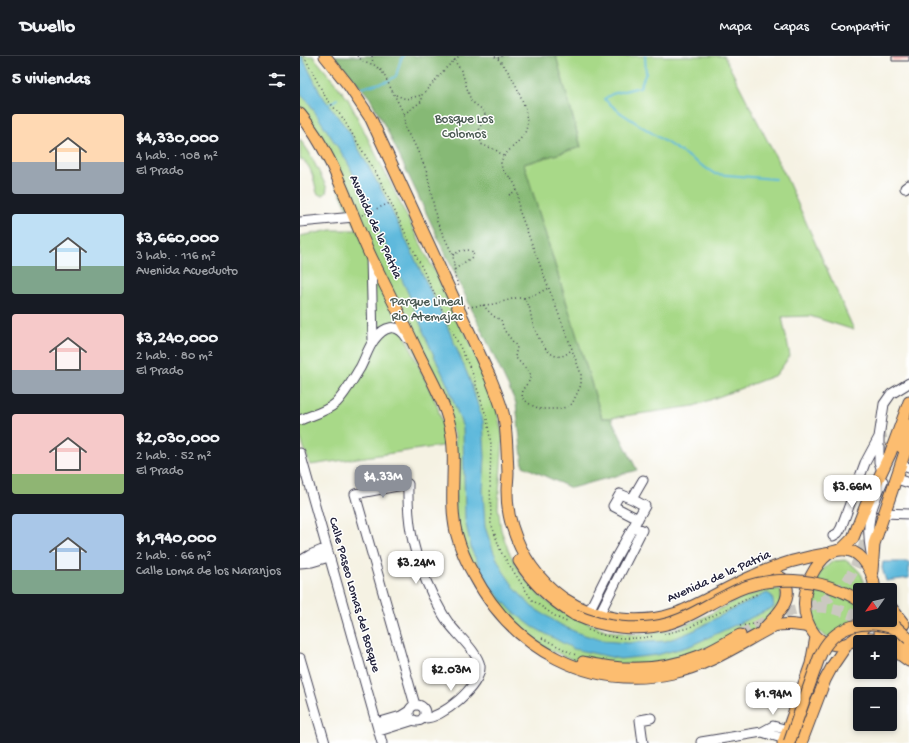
<!DOCTYPE html>
<html lang="es">
<head>
<meta charset="utf-8">
<style>
  :root { --surface:#171b24; --page:#20242c; --text:#f1f3f6; --muted:#9ea1a6; --line:#363941; --accent:#8c9099 }
  body { margin:0; font-family:"Gochi Hand",sans-serif; background:var(--page); color:var(--text); height:100vh; display:flex; flex-direction:column; font-size:15px; white-space:nowrap }
  * { box-sizing:border-box; margin:0 }
  p { font-size:13px; color:var(--muted) }
  .icon { flex:none; width:22px; height:22px; fill:none; stroke:currentColor; stroke-width:2; stroke-linecap:round; stroke-linejoin:round }
  .map { position:relative; flex:1; overflow:hidden }
  .drawer { display:flex; flex-direction:column; background:var(--surface); width:300px }
  .drawer>* { flex:none }
  .needle { width:26px; rotate:236deg }
  .buttons { position:absolute; left:553px; top:527px; display:grid; gap:8px }
  .buttons a { display:grid; place-items:center; width:44px; height:44px; border-radius:4px; background:var(--surface); box-shadow:0 2px 6px #0003; font-size:20px }
  .price { position:absolute; translate:-50% -34px; padding:0 9px; border-radius:8px; background:#fff; color:#222; font-size:13px; line-height:26px; filter:drop-shadow(0 1px 2px #0008) }
  .price::after { content:''; position:absolute; left:50%; top:24px; width:12px; height:9px; margin-left:-6px; background:inherit; clip-path:polygon(0 0,100% 0,50% 100%) }
  .price.on { background:var(--accent); color:#fff }
  ul { padding:0; list-style:none }
  li { display:flex; align-items:center; gap:12px; height:100px; padding:0 12px }
  li span { display:grid; place-items:center; flex:none; width:112px; height:80px; border-radius:4px; color:#555 }
  li>.icon { margin-inline-start:auto }
  span .icon { width:48px; height:48px; fill:#fffc; stroke-width:1 }
  li b { font-size:17px }
  h2 { display:flex; justify-content:space-between; align-items:center; height:48px; padding:0 12px; font-size:17px }
  header { display:flex; align-items:center; gap:24px; box-sizing:border-box; height:56px; padding:0 20px; background:var(--surface); border-bottom:1px solid var(--line) }
  header strong { font-size:19px }
  nav { display:flex; gap:22px; margin-inline-start:auto; font-size:14px }
  main { display:flex; flex:1; min-height:0 }
  .map>svg:first-child { display:block }
  .green { fill:#a8d988; stroke:#657e62 }
  .forest { fill:#86b974; stroke:#546e58 }
  .water { fill:#5eb9dc; stroke:#406e8c }
  .lines { fill:none; stroke-linecap:round; stroke-linejoin:round }
  .stream { stroke:#5eb9dc; stroke-width:2 }
  .building { fill:#f5a5a3 }
  .minor-tunnel { stroke:#cbc8c1; stroke-width:9; stroke-dasharray:9 4.5; stroke-linecap:butt }
  .major-tunnel { stroke:#cbc8c1; stroke-width:11; stroke-dasharray:11 5.5; stroke-linecap:butt }
  .minor-casing { stroke:#424154; stroke-width:11 }
  .major-casing { stroke:#424154; stroke-width:13 }
  .path { stroke:#424154; stroke-width:1.5; stroke-dasharray:1 3; stroke-linecap:butt }
  .minor { stroke:#fff; stroke-width:9 }
  .major { stroke:#fcbd6f; stroke-width:11 }
  .major-bridge-casing { stroke:#424154; stroke-width:13; stroke-linecap:butt }
  .major-bridge { stroke:#fcbd6f; stroke-width:11 }
  .labels { text-anchor:middle; dominant-baseline:central; stroke-width:3; stroke-linejoin:round; paint-order:stroke }
  .park-label { font-size:13px; fill:#4a5952; stroke:#fff }
  .street-label { font-size:13px; fill:#22223b; stroke:#fff }
</style>
</head>
<body>
<header>
<strong>Dwello</strong>
<nav><a>Mapa</a><a>Capas</a><a>Compartir</a></nav>
</header>
<main>
<section class="drawer">
<h2>5 viviendas<svg class="icon" aria-label="filters" viewBox="0 0 24 24"><path d="M4 7h16M4 17h16"/><circle cx="9" cy="7" r="2"/><circle cx="15" cy="17" r="2"/></svg></h2>
<ul>
<li><span style="background:linear-gradient(#ffd9b3 60%,#9aa5b1 0)"><svg class="icon" aria-label="home" viewBox="0 0 24 24"><path d="M3 11l9-7 9 7M6 9v11h12V9"/></svg></span><div><b>$4,330,000</b><p>4 hab. · 108 m²</p><p>El Prado</p></div></li>
<li><span style="background:linear-gradient(#bfe0f5 65%,#7fa58c 0)"><svg class="icon" aria-label="home" viewBox="0 0 24 24"><path d="M3 11l9-7 9 7M6 9v11h12V9"/></svg></span><div><b>$3,660,000</b><p>3 hab. · 116 m²</p><p>Avenida Acueducto</p></div></li>
<li><span style="background:linear-gradient(#f6c9c9 70%,#9aa5b1 0)"><svg class="icon" aria-label="home" viewBox="0 0 24 24"><path d="M3 11l9-7 9 7M6 9v11h12V9"/></svg></span><div><b>$3,240,000</b><p>2 hab. · 80 m²</p><p>El Prado</p></div></li>
<li><span style="background:linear-gradient(#f6c9c9 75%,#8fb573 0)"><svg class="icon" aria-label="home" viewBox="0 0 24 24"><path d="M3 11l9-7 9 7M6 9v11h12V9"/></svg></span><div><b>$2,030,000</b><p>2 hab. · 52 m²</p><p>El Prado</p></div></li>
<li><span style="background:linear-gradient(#a9c7e8 70%,#7fa58c 0)"><svg class="icon" aria-label="home" viewBox="0 0 24 24"><path d="M3 11l9-7 9 7M6 9v11h12V9"/></svg></span><div><b>$1,940,000</b><p>2 hab. · 66 m²</p><p>Calle Loma de los Naranjos</p></div></li>
</ul>
</section>
<div class="map">
<svg width="609" height="687" viewBox="0 0 609 687">
  <rect width="100%" height="100%" fill="#fff"/>
  <filter id="ink" filterUnits="userSpaceOnUse"><feTurbulence type="fractalNoise" baseFrequency=".025" numOctaves="2"/><feDisplacementMap in="SourceGraphic" scale="8" xChannelSelector="R" yChannelSelector="G"/><feConvolveMatrix kernelMatrix="1 2 1 2 8 2 1 2 1" color-interpolation-filters="sRGB"/></filter>
  <filter id="wash" filterUnits="userSpaceOnUse"><feTurbulence type="fractalNoise" baseFrequency=".012" numOctaves="4" result="noise"/><feDisplacementMap in="SourceGraphic" scale="16" xChannelSelector="R" yChannelSelector="G"/><feGaussianBlur stdDeviation="0.9" result="paint"/><feColorMatrix in="noise" values="0 0 0 0 0 0 0 0 0 0 0 0 0 0 0 0 0 1.4 0 .05"/><feComposite in="paint" operator="in"/></filter>
  <g filter="url(#wash)">
    <rect width="100%" height="100%" fill="#f5f2e3"/>
    <path class="green" d="M0 0H13L48 43 173 292 195 346 203 382 198 451 201 474 209 496 222 519 240 540 260 555 308 575 337 579 372 574 404 561 441 542 466 534 481 533V546L460 571 442 584 411 590 367 607 302 609 276 605 231 586 173 515 155 459V380L0 53Z
      M256 0H424L485 119 554 274 510 260 482 261 490 300 476 319 394 350 311 362H302L224 108 281 91Z
      M0 83 9 96 27 132 26 137C23 140 20 140 17 137 14 125 12 108 0 103Z
      M31 174H58L116 304 137 349 148 389 10 409 0 380V180Z
      M545 504C559 513 564 518 565 534H560V563L556 571 528 582 517 574 511 558V539L521 515 533 505Z"/>
    <path class="forest" d="M34 0H256L281 91 224 108 302 362H311L337 414 271 432 223 410 216 347 89 78 70 42Z"/>
    <path class="water" d="M0 0H2L20 37 50 77 84 139 145 265 169 322 183 365 185 401 183 434 185 471 194 497 203 515 217 535 232 551 261 569 278 577 304 585 327 587 366 585 383 579 395 574 418 561 467 537 472 540 474 551 390 590 357 599 320 603 274 593 233 571 212 555 189 529 172 495 165 464 163 372 148 330 126 282 109 239 48 107 9 47 0 38Z
      M583 506H609V522L586 525 582 512Z"/>
    <g class="lines">
      <path class="stream" d="M345 0 346 17 340 31 312 38 304 43 321 57 415 118 475 123
        M61 32 88 25 96 20 100 6 103 0
        M28 49 37 43"/>
    </g>
    <g id="blocks">
      <path class="building" d="M592 0H609V5H592Z"/>
    </g>
  </g>
  <g filter="url(#ink)">
    <use href="#blocks" fill-opacity="0" stroke="#424154" stroke-width="1"/>
    <g class="lines">
      <path class="minor-tunnel" d="M581 374 588 405"/>
      <path class="major-tunnel" d="M506 551C541 541 549 527 562 495 567 481 572 467 577 454
        M440 579C482 556 512 539 560 562"/>
      <g class="minor-casing">
        <path id="minor" d="M605 132 609 129
          M0 166 54 161
          M71 202 73 285
          M0 364C12 359 26 356 36 347 46 337 53 323 60 312 65 303 68 292 74 284 84 270 97 266 107 282
          M0 397 82 687
          M601 409 609 412
          M582 415 579 406V381L584 348 591 338 609 327
          M597 423 609 427
          M332 443 320 438 313 450 338 463
          M584 457 609 458
          M533 480 538 477 541 472 565 407 579 381
          M571 497C565 467 571 452 583 425
          M0 505 10 499 27 492
          M0 507 12 506 29 501
          M289 555 314 505 345 450 332 443 343 424
          M299 559 342 474 334 470
          M0 602 25 687
          M109 657a8 8 0 1 1 16 0a8 8 0 1 1-16 0Z
          M115 649 55 438 108 428C107 472 114 501 133 540 138 549 142 558 148 566 157 579 177 595 180 610 182 629 141 664 123 662
          M77 667 101 660 109 655
          M79 675 114 664
          M462 676 485 683
          M401 686 462 676 473 670 488 674
          M343 687 340 664 351 662"/>
      </g>
      <g class="major-casing">
        <path id="major" d="M25 0 49 30 71 63 190 321C195 334 201 347 204 361 207 378 207 398 208 416 208 422 207 428 207 434 207 446 208 458 212 470 221 499 238 524 263 542 296 564 339 570 377 557 403 547 427 531 453 520 478 508 504 501 531 497
          M0 58C35 100 49 155 72 203 88 235 104 267 119 299 130 321 144 345 150 370 158 404 148 441 156 476 160 491 166 506 174 519 213 593 290 635 373 617 410 609 441 587 474 570 486 567 497 569 510 571
          M601 391 609 369
          M541 494 553 482 566 449 590 398 609 346
          M219 505C233 528 252 545 275 559
          M572 515 574 488 609 384
          M590 550 603 567
          M569 564C561 579 549 593 531 588 526 587 519 584 515 579 500 561 502 533 515 513 519 507 525 499 532 496 558 486 573 512 575 534
          M463 574C473 562 490 549 487 532 486 526 483 522 478 520
          M586 577 609 594
          M556 582 571 583 581 586
          M583 586 580 576 585 567 595 564 604 568
          M590 591 609 605
          M283 606C322 615 362 615 399 600 413 595 426 586 440 579
          M483 687 511 608 516 581
          M501 687 525 624 533 609 548 587"/>
      </g>
      <path class="path" d="M4 0 26 42 42 61 79 122 172 316 187 363 191 388 190 423 191 467 201 496 232 544 258 562 267 566
        M57 0 65 7 73 8 82 15 104 58 105 73 114 87 127 116 137 166 153 199 155 221 159 231
        M72 0 73 8
        M198 2 202 0
        M154 4 162 16 171 45 183 54 185 58 179 74 181 88C191 93 194 91 203 100
        M96 39 106 43 122 39
        M104 58 122 45V39L145 13 159 0
        M209 139 217 134
        M62 159 90 147
        M153 199 160 195 170 194 174 197 172 201 154 214
        M224 242 239 237 248 232
        M183 249 193 260 201 264 204 274 217 291 215 301 228 315 230 318V324L223 333 222 342 231 349 240 353H261L272 348 281 329V318L272 294
        M168 251 194 248 216 242H224C225 244 228 247 229 250 231 257 231 264 234 271 240 287 254 313 272 293L219 154C218 145 219 135 214 127 210 119 201 116 201 107 201 98 222 86 226 74 232 56 209 9 194 0
        M440 570 454 568 457 567
        M288 574C309 583 332 584 354 580
        M364 578 388 572 461 536
        M242 582 273 598 278 599"/>
      <use href="#minor" class="minor"/>
      <use href="#major" class="major"/>
      <g class="major-bridge-casing">
        <path id="major-bridge" d="M275 559C304 572 339 576 370 567 390 561 408 548 427 539 468 517 520 520 560 545
          M595 570 609 583
          M489 687 519 602C533 567 567 562 599 574"/>
      </g>
      <use href="#major-bridge" class="major-bridge"/>
    </g>
  </g>
  <g class="labels">
    <g class="park-label">
      <text x="164" y="63">Bosque Los<tspan x="164" dy="15">Colomos</tspan></text>
      <text x="127" y="246">Parque Lineal<tspan x="127" dy="15">Rio Atemajac</tspan></text>
    </g>
    <g class="street-label">
      <text transform="translate(75 171) rotate(66)">Avenida de la Patria</text>
      <text transform="translate(419 521) rotate(-24)">Avenida de la Patria</text>
      <text transform="translate(54 539) rotate(74)">Calle Paseo Lomas del Bosque</text>
    </g>
  </g>
</svg>
<div class="buttons">
<a><svg class="needle" viewBox="-14 -14 28 28"><path d="M0-13l5 13h-10z" fill="#e53935"/><path d="M0 13l5-13h-10z" fill="#9ea1a6"/></svg></a>
<a>+</a>
<a>−</a>
</div>
<b class="price on" style="left:83px;top:443px">$4.33M</b>
<b class="price" style="left:552px;top:453px">$3.66M</b>
<b class="price" style="left:116px;top:529px">$3.24M</b>
<b class="price" style="left:151px;top:636px">$2.03M</b>
<b class="price" style="left:473px;top:660px">$1.94M</b>
</div>
</main>
</body>
</html>
